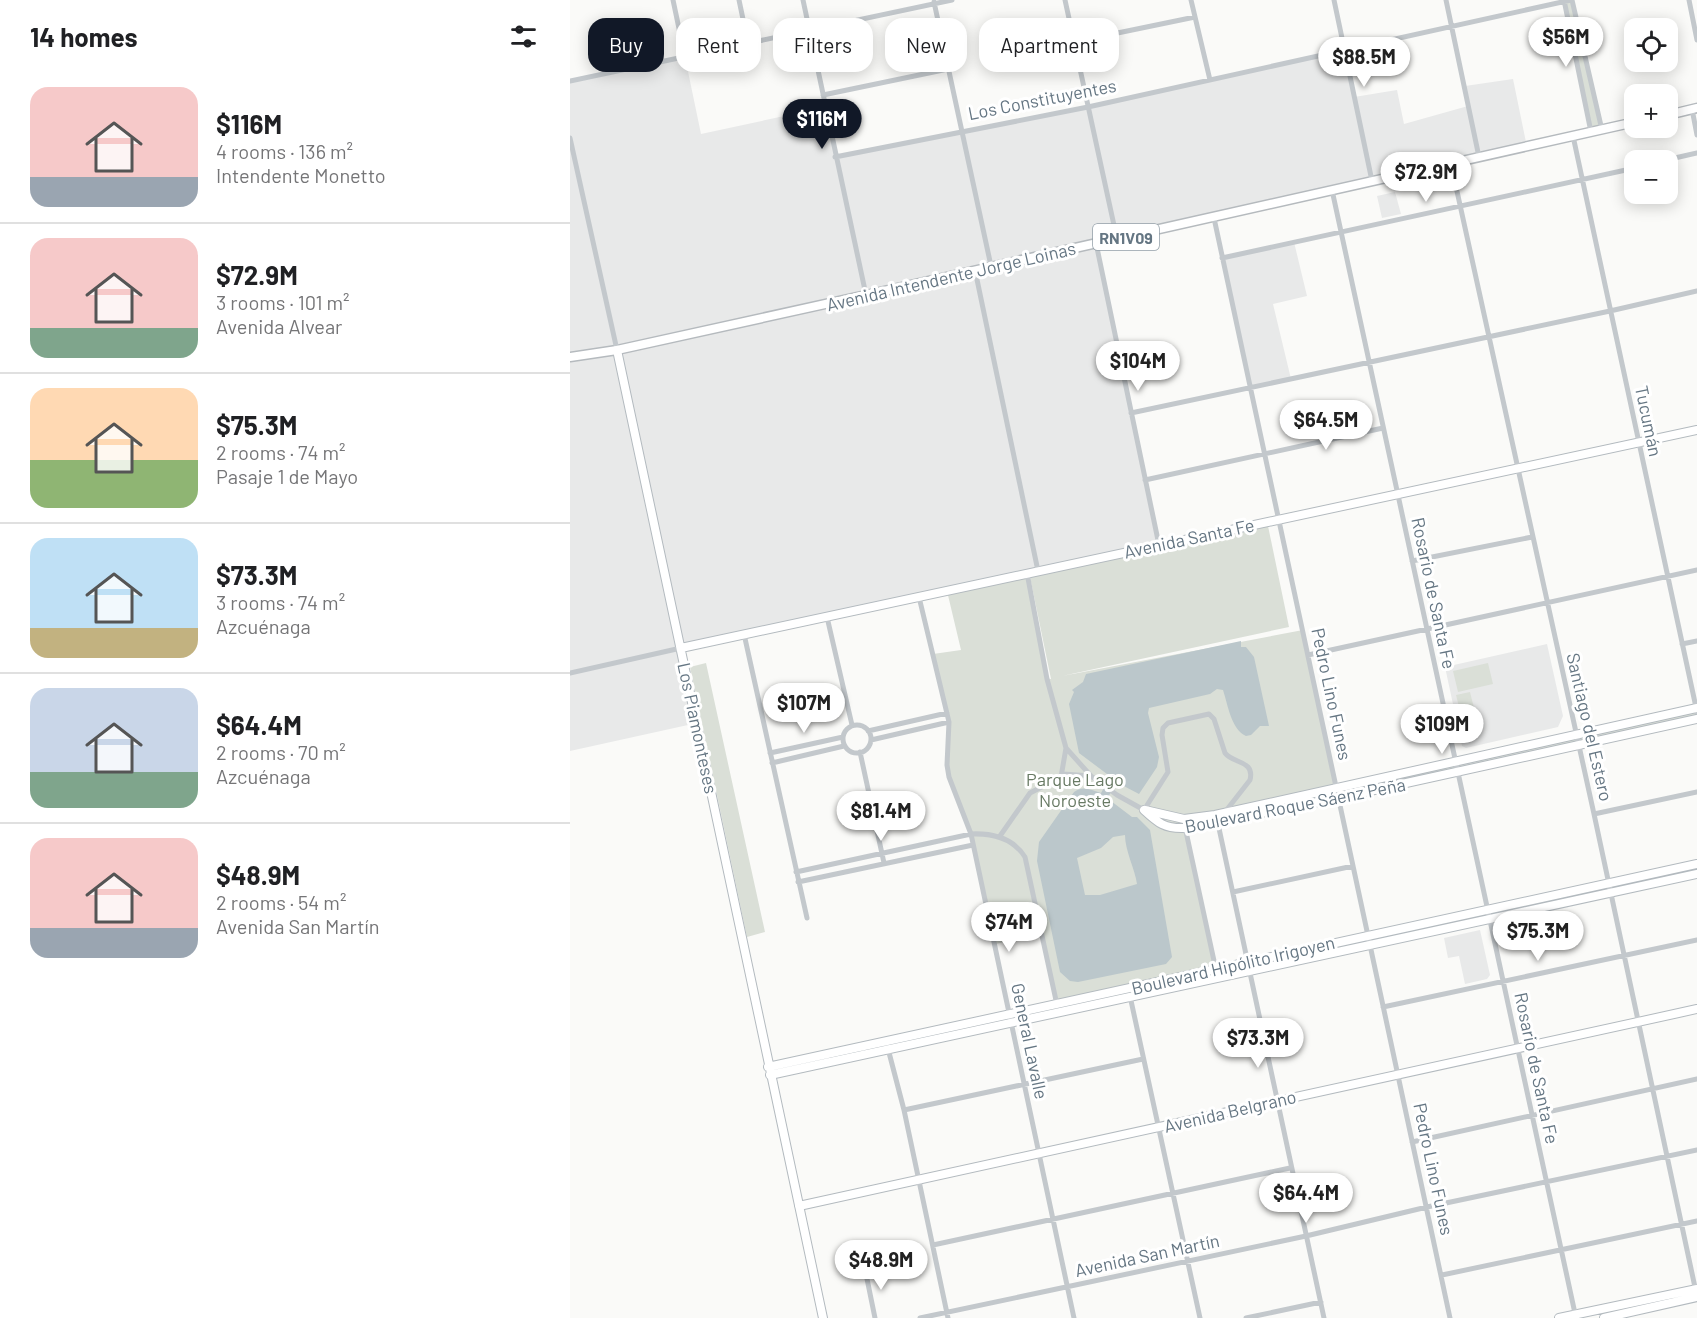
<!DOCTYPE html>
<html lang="en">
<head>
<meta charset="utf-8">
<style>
  :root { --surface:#fff; --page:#f6f6f6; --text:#202124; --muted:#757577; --line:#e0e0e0; --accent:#111827 }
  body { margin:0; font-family:Barlow,sans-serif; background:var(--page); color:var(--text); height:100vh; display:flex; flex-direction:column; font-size:22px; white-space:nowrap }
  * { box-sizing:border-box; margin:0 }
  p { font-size:20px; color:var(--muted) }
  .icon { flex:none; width:33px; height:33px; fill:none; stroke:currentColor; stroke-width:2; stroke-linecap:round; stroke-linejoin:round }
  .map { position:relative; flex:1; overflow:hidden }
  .panel { display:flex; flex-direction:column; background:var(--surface); width:570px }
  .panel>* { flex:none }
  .hud { position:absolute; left:18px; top:18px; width:570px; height:54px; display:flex; gap:12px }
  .fabs { position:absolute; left:1054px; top:18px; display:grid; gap:12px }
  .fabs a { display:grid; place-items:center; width:54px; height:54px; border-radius:12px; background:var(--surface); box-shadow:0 3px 15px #0003; font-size:30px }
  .price { position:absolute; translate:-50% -51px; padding:0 14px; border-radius:21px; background:#fff; color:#222; font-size:20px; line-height:39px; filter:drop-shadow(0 2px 3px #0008) }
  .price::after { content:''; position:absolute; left:50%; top:36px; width:18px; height:14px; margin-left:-9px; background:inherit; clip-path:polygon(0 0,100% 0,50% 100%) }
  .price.current { background:var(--accent); color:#fff }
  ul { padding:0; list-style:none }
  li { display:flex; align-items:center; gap:18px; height:150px; padding:0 30px }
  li+li { border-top:2px solid var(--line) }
  li span { display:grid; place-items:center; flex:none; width:168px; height:120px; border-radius:18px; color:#555 }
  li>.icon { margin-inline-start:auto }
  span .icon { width:72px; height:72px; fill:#fffc; stroke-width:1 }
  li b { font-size:26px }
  h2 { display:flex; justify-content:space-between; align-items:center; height:72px; padding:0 30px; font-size:26px }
  .tag { padding:0 21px; border-radius:18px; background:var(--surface); box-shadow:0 3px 15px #0003; font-size:21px; line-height:54px }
  .tag.current { background:var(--accent); color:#fff }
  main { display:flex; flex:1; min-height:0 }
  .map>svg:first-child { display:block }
  .built { fill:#e8e9e9 }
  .green { fill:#dadfd7 }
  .water { fill:#bbc7cb; fill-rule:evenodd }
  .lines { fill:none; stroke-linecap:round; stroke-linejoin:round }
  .secondary-casing { stroke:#b3babf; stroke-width:10 }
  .primary-casing { stroke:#b5babe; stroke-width:11 }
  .street { stroke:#c3c8cc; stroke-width:5 }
  .secondary { stroke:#fff; stroke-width:8 }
  .primary { stroke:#fff; stroke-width:8 }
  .labels { text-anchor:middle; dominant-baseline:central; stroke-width:6; stroke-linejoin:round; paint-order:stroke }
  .shield { fill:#fff; stroke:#939fa8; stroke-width:1.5 }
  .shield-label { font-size:16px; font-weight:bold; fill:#657683 }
  .street-label { font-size:18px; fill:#657683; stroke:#fff }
  .park-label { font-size:18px; fill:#687a64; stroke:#fff }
</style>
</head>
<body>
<main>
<section class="panel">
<h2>14 homes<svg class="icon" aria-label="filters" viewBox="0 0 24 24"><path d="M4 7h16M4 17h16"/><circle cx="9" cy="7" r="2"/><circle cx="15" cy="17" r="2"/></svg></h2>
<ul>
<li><span style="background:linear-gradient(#f6c9c9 75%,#9aa5b1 0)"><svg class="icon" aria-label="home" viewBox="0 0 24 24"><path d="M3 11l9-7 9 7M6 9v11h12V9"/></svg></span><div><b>$116M</b><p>4 rooms · 136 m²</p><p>Intendente Monetto</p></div></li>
<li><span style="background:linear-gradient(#f6c9c9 75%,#7fa58c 0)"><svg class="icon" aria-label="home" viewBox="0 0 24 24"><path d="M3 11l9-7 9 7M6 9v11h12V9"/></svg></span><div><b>$72.9M</b><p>3 rooms · 101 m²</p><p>Avenida Alvear</p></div></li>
<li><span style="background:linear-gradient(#ffd9b3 60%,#8fb573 0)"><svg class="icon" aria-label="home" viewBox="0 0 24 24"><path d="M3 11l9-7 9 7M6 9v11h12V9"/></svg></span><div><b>$75.3M</b><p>2 rooms · 74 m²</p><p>Pasaje 1 de Mayo</p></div></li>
<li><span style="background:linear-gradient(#bfe0f5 75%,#c2b280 0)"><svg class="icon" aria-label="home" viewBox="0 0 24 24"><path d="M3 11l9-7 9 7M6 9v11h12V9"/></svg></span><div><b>$73.3M</b><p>3 rooms · 74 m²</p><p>Azcuénaga</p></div></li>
<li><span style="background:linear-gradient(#c9d6e8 70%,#7fa58c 0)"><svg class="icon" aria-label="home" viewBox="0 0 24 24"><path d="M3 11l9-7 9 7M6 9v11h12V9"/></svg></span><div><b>$64.4M</b><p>2 rooms · 70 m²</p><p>Azcuénaga</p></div></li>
<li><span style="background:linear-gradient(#f6c9c9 75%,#9aa5b1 0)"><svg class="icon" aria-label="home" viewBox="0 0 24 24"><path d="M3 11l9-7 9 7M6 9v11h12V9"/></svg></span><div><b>$48.9M</b><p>2 rooms · 54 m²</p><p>Avenida San Martín</p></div></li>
</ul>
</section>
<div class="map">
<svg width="1127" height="1318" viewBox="0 0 1127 1318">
  <rect width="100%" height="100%" fill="#fafaf8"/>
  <path class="built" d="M774 51 784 97 827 90 834 124 898 106 895 86 943 79 957 147 526 243 589 545 111 648 127 723 0 751V81L115 57 131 134 256 107 265 156 518 107Z
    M825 192 831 214 812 218 807 196Z
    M724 242 737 296 703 304 721 379 680 387 652 258Z
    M977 644 993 716 988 727 896 748 892 746 875 667Z
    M910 930 920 975 917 979 895 984 889 956 878 958 874 938Z"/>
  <path class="green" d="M994 0H1002L1032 130 1021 132Z
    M698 526 719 627 492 676 733 630 766 787 614 819 646 969 1127 864V874L200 1075 198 1067 487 1004 471 933 426 944 403 845 379 777V722L363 654 391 650 377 591 457 573 478 679H481L460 577Z
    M136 663 195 932 177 937 120 667Z
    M918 663 923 684 888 692 883 671Z
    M900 692 906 716 892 719 886 695Z
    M1127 712V716L668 816 667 812Z"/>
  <path class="water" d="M671 641V647H676L684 657 699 726H690L681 735 676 736C661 729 658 705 653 690L647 689 640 694 579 708 578 713 589 757 587 767 569 794 548 783 537 798 562 817H567L580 830 602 957 596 964 508 982 500 981 490 972 467 861 469 842 504 792C513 785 521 790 531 793L539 779 537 774 509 753 499 704 504 692 502 690 513 682 516 674ZM555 835C555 851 565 869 567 884L530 895H515L507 858 531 848 543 837Z"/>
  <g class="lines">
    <g class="secondary-casing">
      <path id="secondary" d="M47 350 253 1318
        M111 648 1127 430
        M574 810C588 823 595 829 615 828L768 798 1127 719
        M575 810 614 819 645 815 1127 708
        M198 1067 1127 864
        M200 1075 1127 874
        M229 1206 1127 1009
        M989 1318 1127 1289
        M1034 1318 1127 1297"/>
    </g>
    <g class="primary-casing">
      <path id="primary" d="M1098 115 1127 108
        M0 357 47 350 296 295 1065 122"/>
    </g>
    <path class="street" d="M103 0 115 57
      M169 0 178 43
      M233 0 296 295
      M495 0 547 239
      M621 0 640 80
      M764 0 802 181
      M876 0 909 157
      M994 0 1021 132
      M1002 0 1032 130
      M1119 0 1127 40
      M364 2 421 266
      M504 42 625 17
      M0 81 382 0
      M253 95 378 69
      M1122 109 1127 135
      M1003 136 1127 712
      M0 138 47 350
      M265 157 518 107 1001 0
      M1096 160 1127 153
      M881 164 1024 814 1126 1292
      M762 190 1006 1318
      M644 218 880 1318
      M526 243 589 545
      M652 258 1065 168
      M405 270 468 571
      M561 413 1040 311 1127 291
      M575 480 813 428
      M842 561 962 537
      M349 597 379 722 377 765 379 777 401 834 504 1318
      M257 617 282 725
      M174 634 237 918
      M1112 644 1127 641
      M738 655 1127 570
      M0 673 111 648
      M273 739a14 14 0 1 1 28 0a14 14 0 1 1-28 0Z
      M298 731 377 713
      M301 740 379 722
      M496 748 521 776 547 795 574 810 598 772 592 735 593 728 598 723 639 714 644 719 655 753C663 764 685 760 680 780L655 812
      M290 752 314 863
      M200 753 273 737
      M202 763 274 746
      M493 774 521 776
      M1024 814 1127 792
      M647 819 754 1318
      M615 827 646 970
      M430 836 460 793 491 777 496 748 477 679 457 573
      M226 872 401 834C422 833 443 838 455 857L487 1005
      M228 882 403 845
      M663 892 783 866
      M560 996 630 1318
      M813 1007 1127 940
      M316 1041 334 1110 378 1318
      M334 1110 573 1059
      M842 1142 1127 1079
      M363 1245 720 1168
      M295 1269 305 1318
      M872 1275 1127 1221
      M350 1318 736 1236 857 1207 1127 1150
      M676 1318 751 1302"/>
    <use href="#secondary" class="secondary"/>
    <use href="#primary" class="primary"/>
  </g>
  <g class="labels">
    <rect class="shield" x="523" y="224" width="66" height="26" rx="4.5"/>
    <g class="shield-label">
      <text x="556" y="237">RN1V09</text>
    </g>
    <g class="street-label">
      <text transform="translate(472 99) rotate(-11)">Los Constituyentes</text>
      <text transform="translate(381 276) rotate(-13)">Avenida Intendente Jorge Loinas</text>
      <text transform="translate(1079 421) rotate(78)">Tucumán</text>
      <text transform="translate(619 538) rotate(-12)">Avenida Santa Fe</text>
      <text transform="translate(864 593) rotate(78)">Rosario de Santa Fe</text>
      <text transform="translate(762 694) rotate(78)">Pedro Lino Funes</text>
      <text transform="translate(1020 727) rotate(77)">Santiago del Estero</text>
      <text transform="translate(128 728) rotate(78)">Los Piamonteses</text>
      <text transform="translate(725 805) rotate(-11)">Boulevard Roque Sáenz Peña</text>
      <text transform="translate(663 965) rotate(-13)">Boulevard Hipólito Irigoyen</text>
      <text transform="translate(460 1041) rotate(78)">General Lavalle</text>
      <text transform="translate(967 1068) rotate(78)">Rosario de Santa Fe</text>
      <text transform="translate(660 1111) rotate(-13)">Avenida Belgrano</text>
      <text transform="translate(864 1169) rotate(78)">Pedro Lino Funes</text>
      <text transform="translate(577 1255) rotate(-12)">Avenida San Martín</text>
    </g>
    <g class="park-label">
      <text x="505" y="779">Parque Lago<tspan x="505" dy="21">Noroeste</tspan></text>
    </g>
  </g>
</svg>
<div class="fabs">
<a><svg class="icon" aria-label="locate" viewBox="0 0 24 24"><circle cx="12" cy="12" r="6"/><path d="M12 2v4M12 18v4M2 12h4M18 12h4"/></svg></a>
<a>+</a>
<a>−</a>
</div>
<b class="price" style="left:996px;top:68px">$56M</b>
<b class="price" style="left:794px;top:88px">$88.5M</b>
<b class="price current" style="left:252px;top:150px">$116M</b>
<b class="price" style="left:856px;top:203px">$72.9M</b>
<b class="price" style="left:568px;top:392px">$104M</b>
<b class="price" style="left:756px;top:451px">$64.5M</b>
<b class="price" style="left:234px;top:734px">$107M</b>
<b class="price" style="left:872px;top:755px">$109M</b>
<b class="price" style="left:311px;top:842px">$81.4M</b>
<b class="price" style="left:439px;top:953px">$74M</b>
<b class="price" style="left:968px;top:962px">$75.3M</b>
<b class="price" style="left:688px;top:1069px">$73.3M</b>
<b class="price" style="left:736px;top:1224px">$64.4M</b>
<b class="price" style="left:311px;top:1291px">$48.9M</b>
<div class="hud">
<a class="tag current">Buy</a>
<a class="tag">Rent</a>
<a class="tag">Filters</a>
<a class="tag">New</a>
<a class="tag">Apartment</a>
</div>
</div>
</main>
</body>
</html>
